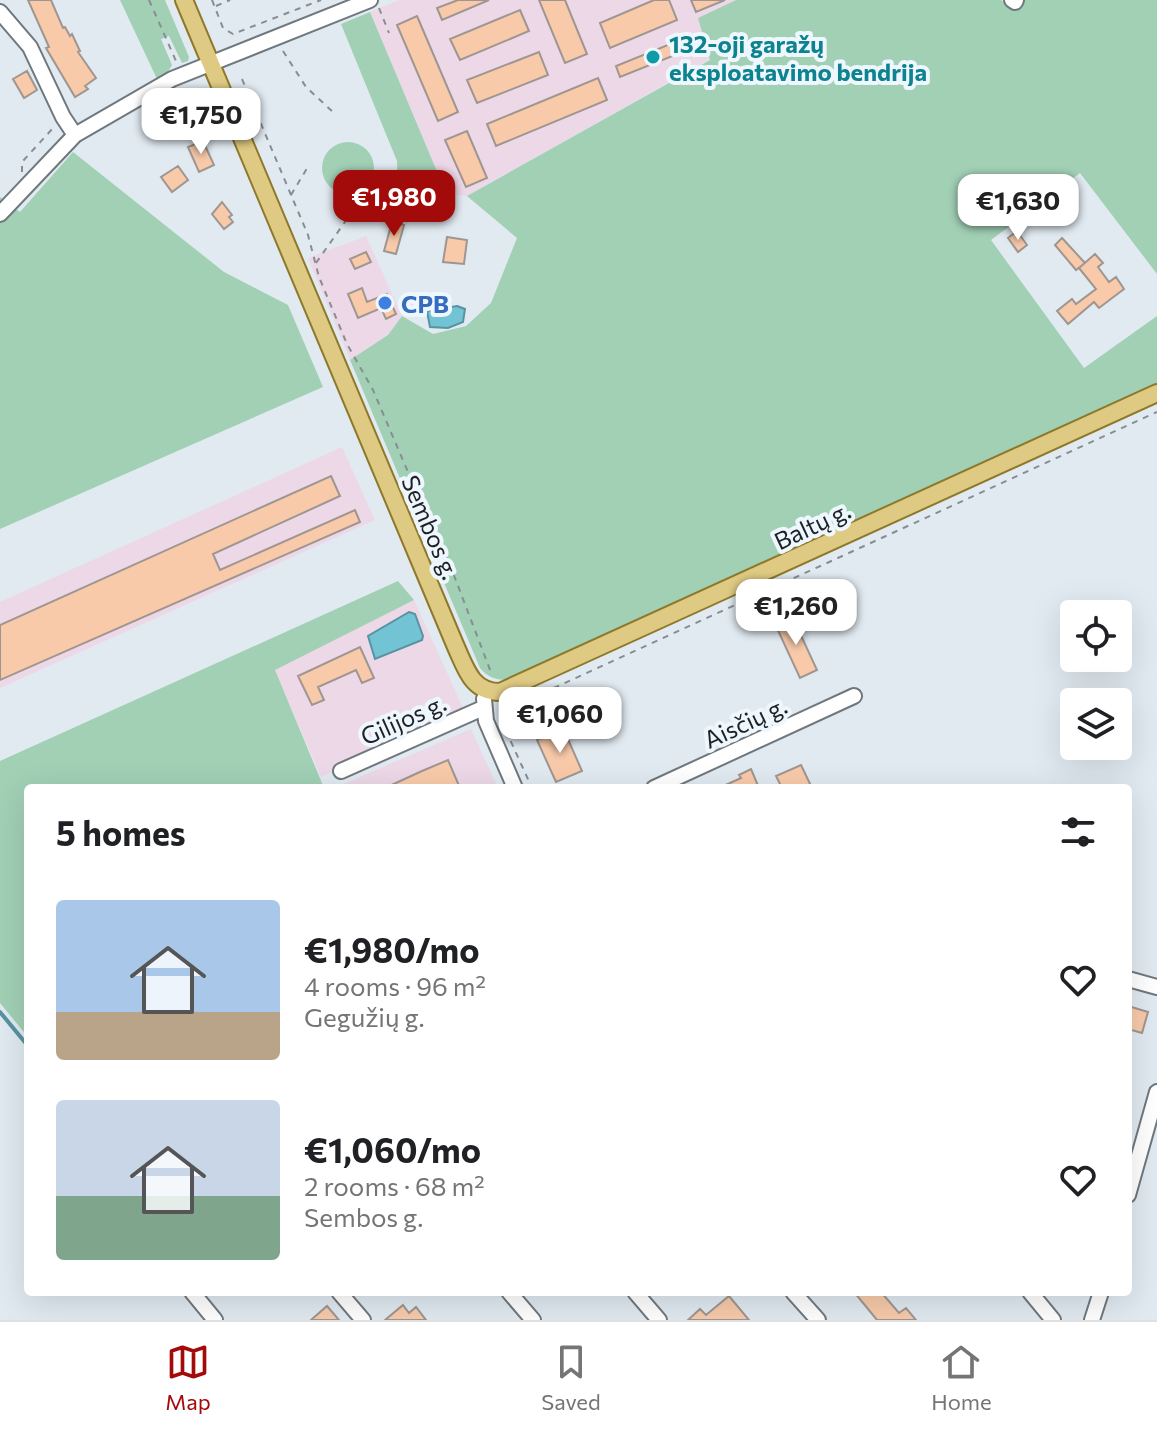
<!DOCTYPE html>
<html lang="en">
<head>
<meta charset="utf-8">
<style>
  :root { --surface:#fff; --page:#f6f6f6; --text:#202124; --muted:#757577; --line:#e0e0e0; --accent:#a30a0a }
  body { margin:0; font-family:Commissioner,sans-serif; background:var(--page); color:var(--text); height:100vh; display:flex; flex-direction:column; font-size:30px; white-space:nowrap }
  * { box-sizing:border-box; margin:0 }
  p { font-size:26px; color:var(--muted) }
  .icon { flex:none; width:44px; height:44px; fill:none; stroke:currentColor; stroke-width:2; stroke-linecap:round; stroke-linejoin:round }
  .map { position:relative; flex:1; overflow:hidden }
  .side { position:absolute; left:24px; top:784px; width:1108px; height:512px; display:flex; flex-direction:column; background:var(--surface); border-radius:8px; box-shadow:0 8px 32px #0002 }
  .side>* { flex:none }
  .tools { position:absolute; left:1060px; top:600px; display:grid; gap:16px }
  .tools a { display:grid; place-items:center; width:72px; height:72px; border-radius:8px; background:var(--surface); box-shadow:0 8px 32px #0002; font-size:40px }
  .price { position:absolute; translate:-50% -68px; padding:0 18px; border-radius:16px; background:#fff; color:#222; font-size:26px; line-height:52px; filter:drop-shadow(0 2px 4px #0008) }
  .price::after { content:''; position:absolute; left:50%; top:48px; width:24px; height:18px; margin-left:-12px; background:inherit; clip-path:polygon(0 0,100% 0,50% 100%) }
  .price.active { background:var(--accent); color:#fff }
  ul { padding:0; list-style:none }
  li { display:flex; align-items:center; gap:24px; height:200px; padding:0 32px }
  li span { display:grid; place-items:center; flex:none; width:224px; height:160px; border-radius:8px; color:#555 }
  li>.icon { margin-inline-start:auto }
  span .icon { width:96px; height:96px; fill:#fffc; stroke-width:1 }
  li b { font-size:34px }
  h2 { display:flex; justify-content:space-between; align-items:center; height:96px; padding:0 32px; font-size:34px }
  .menu { display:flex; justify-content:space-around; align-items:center; height:112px; border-top:2px solid var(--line); background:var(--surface); font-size:22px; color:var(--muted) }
  .menu a { display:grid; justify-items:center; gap:4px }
  .menu .active { color:var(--accent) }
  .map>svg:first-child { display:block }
  .commercial { fill:#ecd8e7 }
  .green { fill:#a1d0b5 }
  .water { fill:#72c4d5; stroke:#5893a0; stroke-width:2 }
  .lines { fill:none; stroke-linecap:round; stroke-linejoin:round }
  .stream { stroke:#5893a0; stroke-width:4 }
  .building { fill:#f8caaa; stroke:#9f9691; stroke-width:2 }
  .minor-casing { stroke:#70787e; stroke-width:18 }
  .major-casing { stroke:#8d782b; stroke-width:20 }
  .path { stroke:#878e93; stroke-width:2; stroke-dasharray:6 6; stroke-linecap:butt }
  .minor { stroke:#fff; stroke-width:14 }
  .major { stroke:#dfca83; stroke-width:16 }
  .culture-dot { fill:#0f9aa8; stroke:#eff7fe; stroke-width:3 }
  .shop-dot { fill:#3f7fe0; stroke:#eff7fe; stroke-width:3 }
  .labels { text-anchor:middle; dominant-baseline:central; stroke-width:8; stroke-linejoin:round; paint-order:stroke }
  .culture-label { font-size:24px; font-weight:bold; fill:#0d838f; stroke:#eff7fe; text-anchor:start }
  .shop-label { font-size:24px; font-weight:bold; fill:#366cbe; stroke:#eff7fe; text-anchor:start }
  .street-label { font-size:24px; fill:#1d2123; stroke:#eff7fe }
</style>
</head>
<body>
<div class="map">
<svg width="1157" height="1320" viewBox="0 0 1157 1320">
  <rect width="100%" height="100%" fill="#e1eaf1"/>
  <path class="commercial" d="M399 0H736L698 18 710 59 467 196 446 193 370 12Z
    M366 236 402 316 388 335 350 360 308 258Z
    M342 447 375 520 0 688V602Z
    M414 600 463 708 321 777 274 669Z
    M471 729 498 788H334Z"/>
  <path class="green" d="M120 0H165L189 57 188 61 182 63 169 36 161 39 172 65 166 75 157 79Z
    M736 0H1001L1015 10 1023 0H1157V274L1080 173 991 240 1084 368 1157 316V385L507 680C496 680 487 677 480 668L350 360 388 335 402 316 433 334 466 326 491 303 517 238 467 196 710 60 698 18Z
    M370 12 446 193 368 213C386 196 399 188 397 161L341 24Z
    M322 168a26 26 0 1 1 52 0a26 26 0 1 1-52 0Z
    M73 152 224 272 288 305 323 387 0 529V197L20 212Z
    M398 581 414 600 275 670 324 788H28V1037L0 1003V761Z"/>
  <path class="water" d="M457 306 465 309 463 322 448 328 430 327 427 311Z
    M409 612 415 614 423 636 422 640 375 659 368 636Z"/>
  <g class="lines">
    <path class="stream" d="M0 1012 28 1046"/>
  </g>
  <path class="building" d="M28 0H51L63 28 65 27 70 36 72 34 80 51 78 52 96 78 85 86 88 89 75 97 46 48 49 47Z
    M458 0H489L442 20 437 8Z
    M539 0H565L587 54 565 63Z
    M654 0H669L677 20 610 48 600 23Z
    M691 0H725L696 12Z
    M520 10 529 31 460 60 450 39Z
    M417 16 458 112 438 121 397 25Z
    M685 38 690 49 620 77 616 66Z
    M539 52 548 75 477 103 467 80Z
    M27 71 37 90 24 98 13 79Z
    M598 78 607 100 496 146 487 124Z
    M467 131 487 178 466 187 445 140Z
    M203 141 214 165 199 172 188 147Z
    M178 166 188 180 172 192 161 177Z
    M222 202 232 215 229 217 233 222 224 229 212 214Z
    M392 222 404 225 396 254 384 251Z
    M1017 231 1027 245 1018 252 1008 238Z
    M447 237 467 240 464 264 443 262Z
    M1062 238 1085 263 1076 270 1055 245Z
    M366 252 371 262 355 269 350 259Z
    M1095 254 1103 263 1098 267 1109 282 1116 277 1124 289 1099 308 1094 302 1068 324 1057 311 1072 299 1076 304 1096 289 1079 268Z
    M362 288 367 302 387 294 396 314 386 319 381 308 358 318 348 294Z
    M331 476 340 496 213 554 220 570 355 510 360 522 0 680V625Z
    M792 616 817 670 800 678 775 624Z
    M360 647 374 678 362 683 356 670 318 687 324 700 312 705 298 676Z
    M563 728 582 771 556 782 537 740Z
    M448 760 460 788H385L422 771Z
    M801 765 812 788H782L776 776Z
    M751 769 759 788H719L741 778 739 775Z
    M1128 1006 1148 1012 1142 1033 1128 1029Z
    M854 1292H881L899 1313 906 1308 916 1320H877Z
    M729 1296 749 1320H688L700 1309 706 1315Z
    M403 1305 409 1313 416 1307 426 1320H385Z
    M327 1306 339 1320H311Z"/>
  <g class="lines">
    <g class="minor-casing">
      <path id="minor" d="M1012 0 1015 2 1016 0
        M0 12 30 47 63 117 75 135
        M0 214 75 135 172 79 370 0
        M484 699 486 721 515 788
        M341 771 483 708
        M654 788 854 696
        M1128 979 1157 987
        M1128 1195 1157 1092
        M192 1292 215 1320
        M339 1292 363 1320
        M509 1292 533 1320
        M635 1292 659 1320
        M793 1292 818 1320
        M1030 1292 1053 1320
        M1092 1320 1101 1292"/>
    </g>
    <g class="major-casing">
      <path id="major" d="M184 0 456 647C466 669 472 692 500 692L1157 393"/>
    </g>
    <path class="path" d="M149 0 176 61
      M212 0 223 28 233 34 321 0
      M216 6 230 0
      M379 8 389 33
      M283 51 306 87 333 112
      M242 79 308 235 319 277 347 344 373 390 419 498 442 544 492 675
      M22 172V162L54 127
      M291 195 309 165
      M316 263 359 202
      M507 706V733L532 788
      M510 708 1157 412"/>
    <use href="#minor" class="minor"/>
    <use href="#major" class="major"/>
  </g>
  <circle class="culture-dot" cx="653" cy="57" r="8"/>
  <circle class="shop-dot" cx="385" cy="303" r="8"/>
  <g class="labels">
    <g class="culture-label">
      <text x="669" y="43">132-oji garažų<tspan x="669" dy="28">eksploatavimo bendrija</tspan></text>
    </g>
    <g class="shop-label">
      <text x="401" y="303">CPB</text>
    </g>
    <g class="street-label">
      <text transform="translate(812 525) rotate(-25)">Baltų g.</text>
      <text transform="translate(431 527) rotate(67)">Sembos g.</text>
      <text transform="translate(403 719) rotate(-24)">Gilijos g.</text>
      <text transform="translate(745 722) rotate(-25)">Aisčių g.</text>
    </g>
  </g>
</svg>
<div class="tools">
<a><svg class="icon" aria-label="locate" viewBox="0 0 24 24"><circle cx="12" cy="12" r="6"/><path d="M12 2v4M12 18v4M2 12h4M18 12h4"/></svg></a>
<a><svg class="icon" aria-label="layers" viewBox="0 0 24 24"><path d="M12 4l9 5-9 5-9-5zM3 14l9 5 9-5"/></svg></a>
</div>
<b class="price" style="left:201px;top:156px">€1,750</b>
<b class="price active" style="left:394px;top:238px">€1,980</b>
<b class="price" style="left:1018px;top:242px">€1,630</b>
<b class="price" style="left:796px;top:647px">€1,260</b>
<b class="price" style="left:560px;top:755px">€1,060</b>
<section class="side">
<h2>5 homes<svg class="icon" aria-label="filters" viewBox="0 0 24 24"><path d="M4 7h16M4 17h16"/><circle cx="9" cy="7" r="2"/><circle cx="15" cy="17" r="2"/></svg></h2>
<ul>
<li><span style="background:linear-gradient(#a9c7e8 70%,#b9a48a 0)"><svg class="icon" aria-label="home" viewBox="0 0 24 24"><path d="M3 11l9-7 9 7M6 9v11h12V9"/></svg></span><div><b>€1,980/mo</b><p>4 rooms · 96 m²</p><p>Gegužių g.</p></div><svg class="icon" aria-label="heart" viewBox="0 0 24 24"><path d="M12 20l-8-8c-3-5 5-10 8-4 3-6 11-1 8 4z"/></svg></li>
<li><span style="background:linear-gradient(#c9d6e8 60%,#7fa58c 0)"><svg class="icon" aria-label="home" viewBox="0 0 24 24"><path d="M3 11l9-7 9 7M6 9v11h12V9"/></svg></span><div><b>€1,060/mo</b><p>2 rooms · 68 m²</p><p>Sembos g.</p></div><svg class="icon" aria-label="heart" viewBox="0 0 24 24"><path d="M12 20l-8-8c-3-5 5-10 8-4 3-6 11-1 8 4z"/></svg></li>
</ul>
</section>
</div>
<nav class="menu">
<a class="active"><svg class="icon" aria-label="map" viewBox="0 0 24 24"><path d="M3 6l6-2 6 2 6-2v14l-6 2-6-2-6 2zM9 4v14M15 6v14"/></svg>Map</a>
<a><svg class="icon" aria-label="saved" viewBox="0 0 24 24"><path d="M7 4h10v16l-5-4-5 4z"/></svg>Saved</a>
<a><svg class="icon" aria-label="home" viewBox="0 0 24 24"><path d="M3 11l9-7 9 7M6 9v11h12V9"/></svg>Home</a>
</nav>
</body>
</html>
